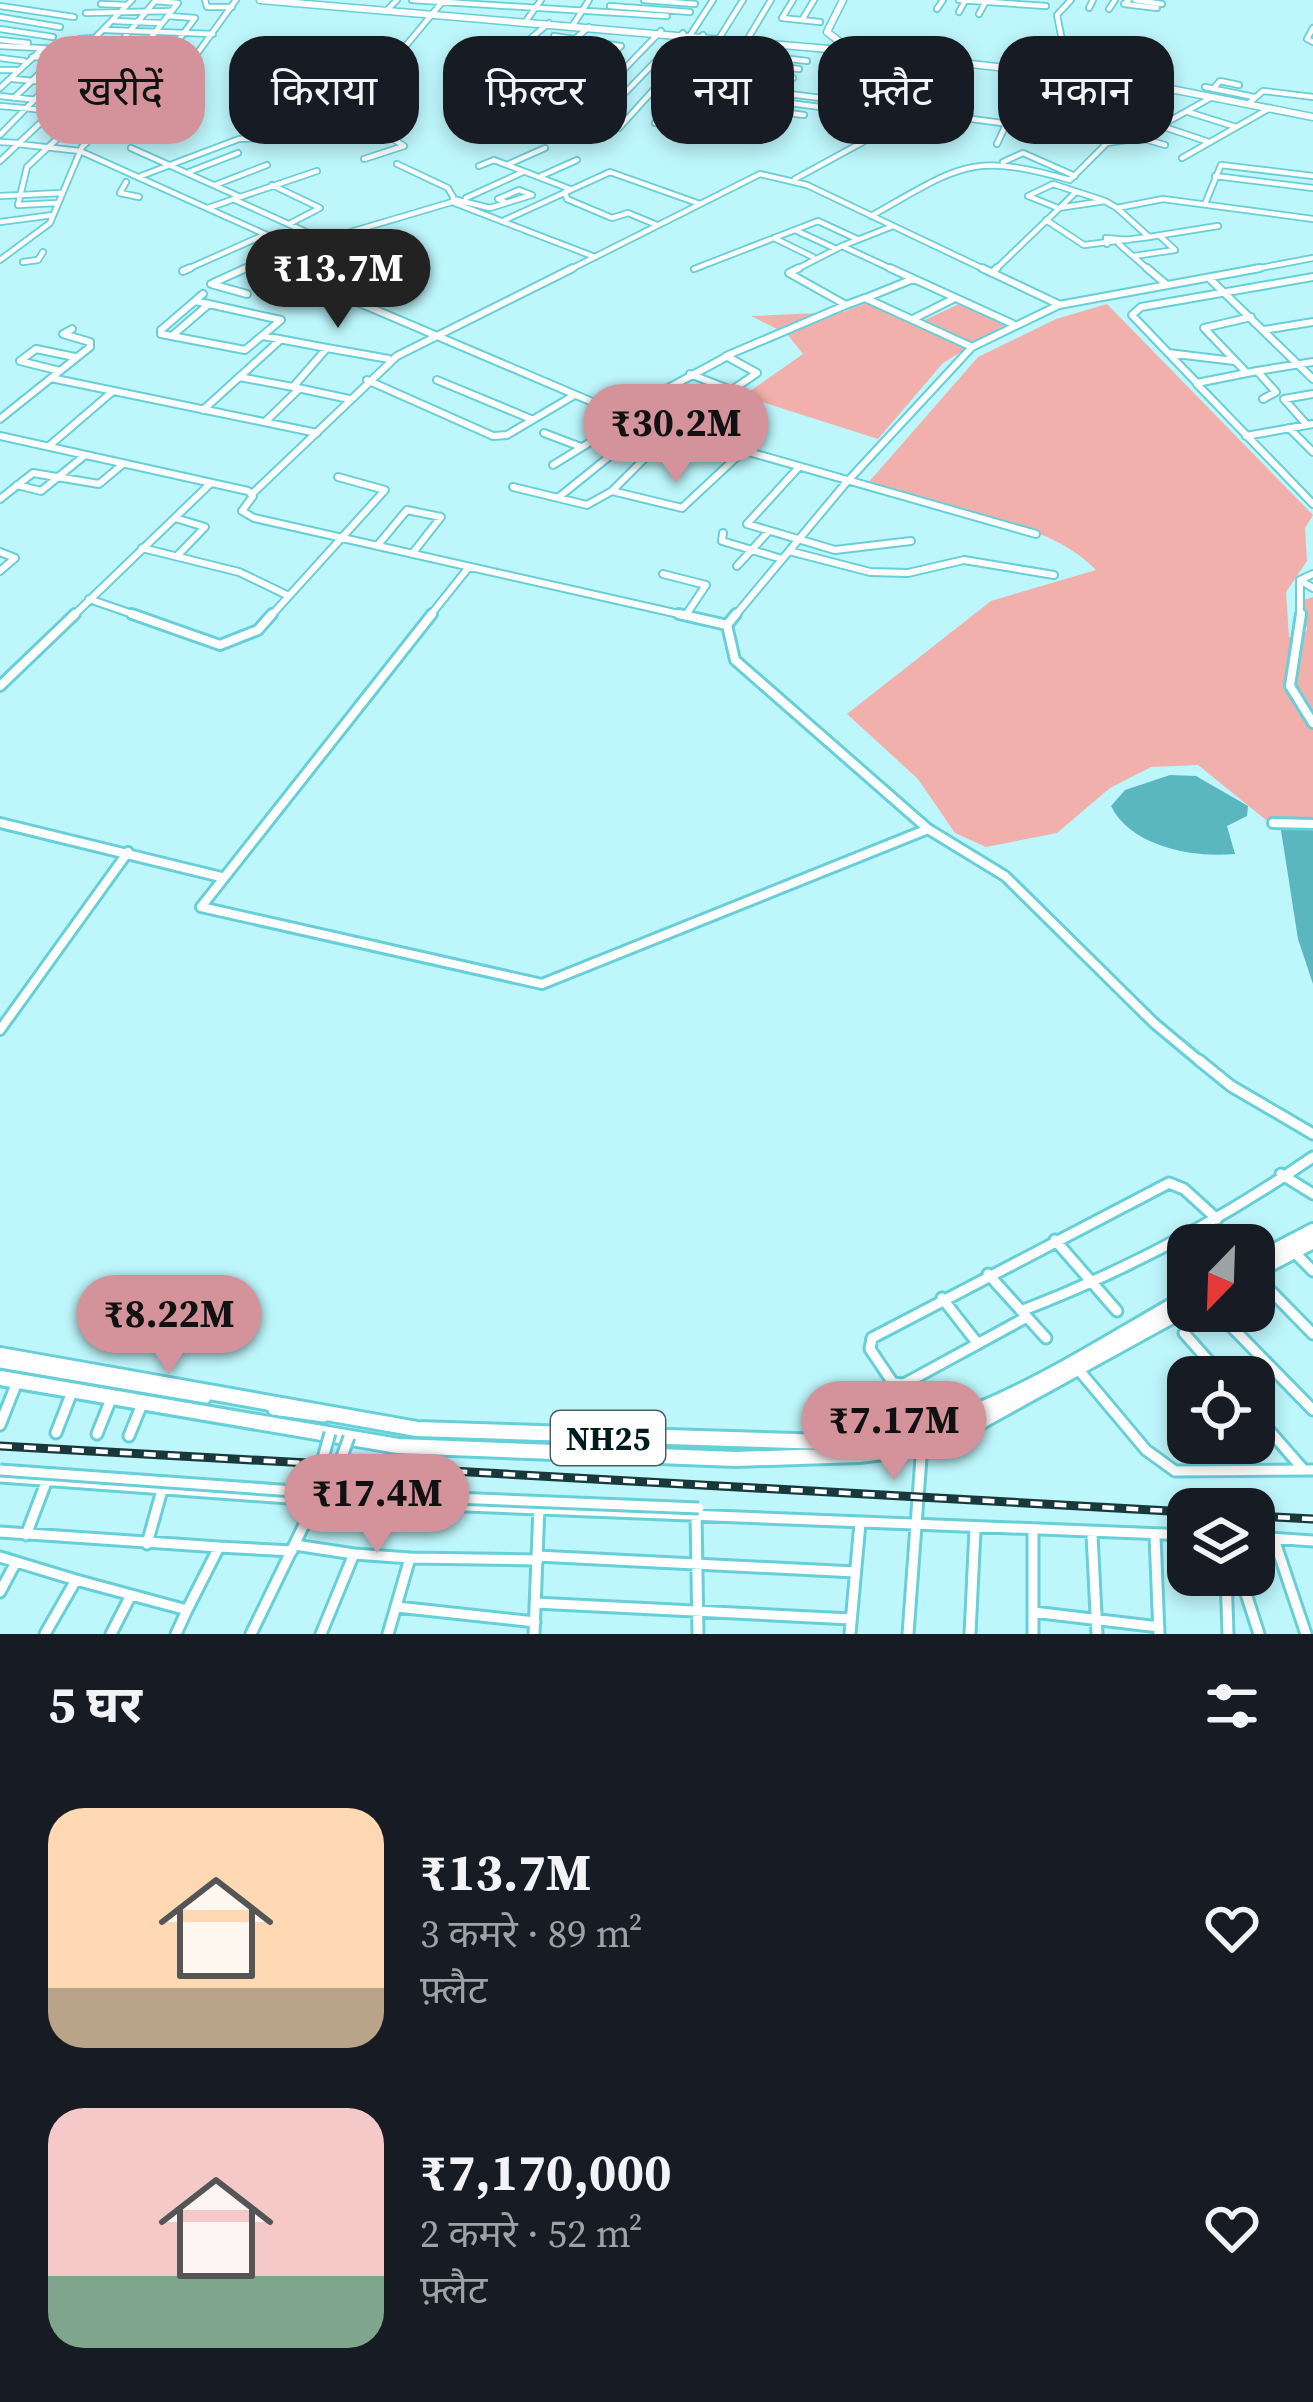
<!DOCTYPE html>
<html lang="hi">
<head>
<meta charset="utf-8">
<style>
  :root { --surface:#171b24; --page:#242831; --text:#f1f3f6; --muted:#9ea1a6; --accent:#d4939b }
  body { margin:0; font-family:"Source Serif 4","Noto Sans Devanagari",serif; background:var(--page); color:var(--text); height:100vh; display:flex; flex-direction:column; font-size:45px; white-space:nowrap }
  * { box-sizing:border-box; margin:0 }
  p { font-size:39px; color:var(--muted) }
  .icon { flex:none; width:66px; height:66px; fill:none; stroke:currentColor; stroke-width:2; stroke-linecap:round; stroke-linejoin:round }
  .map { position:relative; height:1634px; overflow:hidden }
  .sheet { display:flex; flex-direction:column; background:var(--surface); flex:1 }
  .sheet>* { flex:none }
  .banner { position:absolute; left:36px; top:36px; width:1242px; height:108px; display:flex; gap:24px }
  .needle { width:78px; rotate:203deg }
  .buttons { position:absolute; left:1167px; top:1224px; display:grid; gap:24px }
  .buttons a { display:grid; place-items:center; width:108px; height:108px; border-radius:24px; background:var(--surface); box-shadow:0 6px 18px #0003; font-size:60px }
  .price { position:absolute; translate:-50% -102px; padding:0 27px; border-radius:42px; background:var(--accent); color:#111; font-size:39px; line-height:78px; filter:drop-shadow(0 3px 6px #0008) }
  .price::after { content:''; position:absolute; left:50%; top:72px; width:36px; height:27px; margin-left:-18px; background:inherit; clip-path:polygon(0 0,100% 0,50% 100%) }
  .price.active { background:#222; color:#fff }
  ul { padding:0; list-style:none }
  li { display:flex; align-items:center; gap:36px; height:300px; padding:0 48px }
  li span { display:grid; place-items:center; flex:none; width:336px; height:240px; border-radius:36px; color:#555 }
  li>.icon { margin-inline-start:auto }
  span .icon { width:144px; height:144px; fill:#fffc; stroke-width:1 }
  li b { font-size:51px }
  h2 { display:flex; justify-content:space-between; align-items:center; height:144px; padding:0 48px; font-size:51px }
  .tag { padding:0 42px; border-radius:36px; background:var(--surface); box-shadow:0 6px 18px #0003; font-size:42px; line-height:108px }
  .tag.active { background:var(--accent); color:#111 }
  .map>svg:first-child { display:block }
  .green { fill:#f2b0ac }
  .water { fill:#5ab7bf }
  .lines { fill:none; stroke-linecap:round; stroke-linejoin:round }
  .minor-far3-casing { stroke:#67cfd8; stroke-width:8 }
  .minor-far2-casing { stroke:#67cfd8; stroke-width:10 }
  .minor-far1-casing { stroke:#67cfd8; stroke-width:14 }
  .minor-casing { stroke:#67cfd8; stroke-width:15 }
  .major-far1-casing { stroke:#67cfd8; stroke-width:9 }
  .major-casing { stroke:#67cfd8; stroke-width:20 }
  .minor-far3 { stroke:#fff; stroke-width:4.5 }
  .minor-far2 { stroke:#fff; stroke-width:6 }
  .minor-far1 { stroke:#fff; stroke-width:8 }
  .minor { stroke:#fff; stroke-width:9 }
  .major-far1 { stroke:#fff; stroke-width:6 }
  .major { stroke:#fff; stroke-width:14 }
  .rail-casing { stroke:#19383c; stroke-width:9 }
  .rail { stroke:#fff; stroke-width:4.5; stroke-dasharray:12; stroke-linecap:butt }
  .minor-bridge-casing { stroke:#67cfd8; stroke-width:15; stroke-linecap:butt }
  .minor-bridge { stroke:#fff; stroke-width:9 }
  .labels { text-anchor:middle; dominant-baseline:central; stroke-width:9; stroke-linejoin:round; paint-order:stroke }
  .shield { fill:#fff; stroke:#4c6062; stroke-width:3 }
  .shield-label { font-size:33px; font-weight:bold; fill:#001c1f }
</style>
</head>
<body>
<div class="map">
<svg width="1313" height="1634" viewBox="0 0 1313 1634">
  <rect width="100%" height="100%" fill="#bdf6fb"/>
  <path class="green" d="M866 303 914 325 959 304 1005 325 943 363 878 439 743 396 803 354 787 334 751 316 843 312Z
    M1107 304 1313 515 1305 528 1307 561 1286 592 1289 637 1299 640 1307 630 1304 600 1313 597V821L1266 820 1198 765 1151 767 1110 788 1057 833 986 847 955 833 918 779 847 714 991 601 1096 570C1035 509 941 522 868 483L978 357 1056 319Z"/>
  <path class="water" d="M1170 775 1196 776 1248 806 1247 816 1227 826 1235 854C1194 858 1131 847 1111 806L1125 790Z
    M1280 824 1313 826V984L1298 939Z"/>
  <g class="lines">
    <g class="minor-far3-casing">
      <path id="minor-far3" d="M156 0 98 69 18 144 80 151 289 245 309 271
        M205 0 207 7H232
        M412 0 667 16
        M644 0 695 4
        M793 0 782 18 820 22
        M959 0 1046 6
        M1129 0 1124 4 1157 8
        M1135 0 1162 4
        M101 4 126 5
        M0 6 74 17
        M610 6 690 12
        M1089 8 1093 0
        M388 9 397 0
        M937 9 943 0
        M1109 9 1115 0
        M959 12 965 1
        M86 13 170 11
        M979 14 985 3
        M0 17 60 27
        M802 20 814 0
        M115 21 160 23
        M526 21 541 0
        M573 25 589 0
        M1313 28 1307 39 1313 42
        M0 29 53 37
        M105 30 213 34
        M691 34 713 0
        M554 36 620 46
        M720 37 743 0
        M0 40 28 43
        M747 40 771 0
        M0 46 196 56
        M142 46 172 47
        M69 50 79 39 96 38
        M734 52 807 61
        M32 57 77 59
        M0 58 24 61
        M394 60 443 1
        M728 60 799 69
        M714 68 793 78
        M0 70H16
        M1069 75 1057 15 1071 0
        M13 79 56 83
        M738 81 761 84 732 121 751 125
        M86 83 142 89
        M761 84 785 87
        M145 85 195 18 168 16
        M113 86 178 3 155 1
        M1024 86 1122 97
        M1205 87 1254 97
        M0 88 40 51
        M1213 89 1220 81 1239 85
        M686 90 724 96
        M757 90 837 100
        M76 91 133 96
        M510 92 566 100
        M0 96 37 100
        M14 98 56 58
        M460 98 549 23
        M487 98 563 38
        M678 98 716 104
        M751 98 828 108
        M504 99 589 27
        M1018 99 1117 110
        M527 101 597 43
        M1248 104 1263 91 1313 97
        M0 106 113 116
        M670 107 709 112
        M744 107 804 115
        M1012 112 1113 124
        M1188 112 1236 127
        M552 114 621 46
        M664 115 703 120
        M574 121 661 31
        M655 123 696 129
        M593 126 683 33
        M1161 126 1209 142
        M619 128 703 35
        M0 135 132 0
        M692 135 766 43
        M1141 138 1165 145
        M0 142 17 143
        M1107 143 1139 138 1212 97
        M997 144 1029 75
        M131 148 238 196
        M1182 158 1270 108
        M494 160 570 189
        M0 161 18 144
        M1003 162 1023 153 1075 176
        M397 164 448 188 453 197
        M509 164 545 148
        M479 166 494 160
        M189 172 238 153
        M141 176 239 139 384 133 404 146 364 159
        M541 176 577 160
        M1215 176 1313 188
        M795 179 907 118H964L1108 137
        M126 182 120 193 139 197
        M1053 184 1105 201 1058 208 1028 196Z
        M215 185 267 165
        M272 185 320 208 291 223
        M565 192 567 199 612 218 628 213 657 225
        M0 196 61 193
        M466 198 523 172
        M233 199 315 236
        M453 199 490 208 532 195 519 190 498 199 505 202
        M1105 201 1117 208
        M57 203 18 205 27 167 105 94
        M1205 204 1221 165 1313 176
        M208 208 317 171
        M871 216C959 167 969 151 1070 180L1107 143 1127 81
        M505 220 610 172 700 204
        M1046 220 1084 245 1149 237 1117 208 1163 199 1313 219
        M0 222 53 215
        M893 226 842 246 896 271
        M795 230 834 248
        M1149 237 1218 226
        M774 238 813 257
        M1107 244 1106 238 1128 240
        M1119 244 1150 271
        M1134 256 1175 250 1160 236
        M0 260 50 223 82 147 146 86 186 69 236 0
        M23 262 38 260 43 252
        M694 269 818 221 857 239
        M183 271 264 235
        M240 271 276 254 452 202 595 257
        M567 271 760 174 807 185 988 271
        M793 271 842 246
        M994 271 1076 192
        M1244 271 1313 258"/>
    </g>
    <g class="minor-far2-casing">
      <path id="minor-far2" d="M246 268 211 284 247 294
        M307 268 322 287 630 418 1036 534
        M799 268 789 273 846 305 865 298 972 347
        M890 268 1013 324
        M982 268 1058 304
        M1147 268 1167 285
        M183 271 190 268
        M992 273 997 268
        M1210 279 1313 379
        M866 298 913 279
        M195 301 281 320 245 350 161 334V330L203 294
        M913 319 953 299
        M1264 330 1313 322
        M173 335 209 304
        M263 336 327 348 293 387 349 399
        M327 348 389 359
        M1168 353 1234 361
        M60 371 20 361 36 349 75 357
        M1245 371 1204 328 1251 317
        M1257 371 1197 383 1132 315 1141 307 1313 277
        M690 374 731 390
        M239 377 293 387
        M51 378 317 433
        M367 380 493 436 507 435 573 396
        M437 380 531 419
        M1197 384 1313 504
        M1263 399 1276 392 1257 371 1313 362
        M700 409 663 391 724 358
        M203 410 279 341
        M0 419 90 347V342L63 334 72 329
        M265 422 299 389
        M1307 425 1284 399 1313 394
        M1289 428 1313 452
        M544 433 581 447
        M0 436 248 491 253 496 242 511 254 518 692 617
        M1246 436 1313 424
        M49 446 112 392
        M742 452 682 508 612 491 672 431 757 373 726 356 846 305
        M553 465 628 419
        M798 468 747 524 835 550 911 541
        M17 485 41 491 84 456
        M513 487 587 505 612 491
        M253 493 397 356 573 268
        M559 497 636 435
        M0 499 33 473 99 484 123 464
        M175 518 205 527 178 555
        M723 533 722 541 782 559
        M377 546 407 510 441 517 412 554
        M142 548 239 572 289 596 385 490 338 477
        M789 551 870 572 908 573 964 560 1054 575
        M0 552 15 558 0 571
        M737 566 769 531
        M663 574 706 585 686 615
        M1313 574 1300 580 1313 588
        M1300 582V617
        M89 599 141 617
        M72 617 211 483
        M270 617 289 596
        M429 617 469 567
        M734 617 845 484 972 347 1059 305 1260 268"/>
    </g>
    <g class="minor-far1-casing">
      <path id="minor-far1" d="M132 614 220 645 258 630 272 614
        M432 614 201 907 542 984 928 829
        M679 614 727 625
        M736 614 727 625 735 660 928 829 1005 876 1154 1023 1202 1063
        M1301 614 1290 686 1313 723
        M0 686 75 614
        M0 823 221 877
        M1273 823 1313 824
        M0 1030 128 852"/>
    </g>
    <g class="minor-casing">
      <path id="minor" d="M1199 1060 1231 1086 1313 1134
        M1281 1174 1313 1194
        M1055 1240 1117 1311
        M1293 1251 1313 1271
        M988 1274 1046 1338
        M1263 1283 1313 1334
        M942 1298 978 1344
        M1021 1311C1126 1271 1221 1220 1313 1157
        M1220 1315 1313 1410
        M1027 1317 904 1384 893 1383 870 1349 872 1338 1169 1183 1184 1189 1217 1219
        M1184 1333 1223 1377
        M0 1363 206 1398
        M1078 1369 1146 1450 1175 1471 1313 1470
        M273 1410 324 1417
        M1254 1413 1303 1469
        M0 1425 17 1382
        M56 1433 72 1392
        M97 1434 111 1399
        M129 1436 142 1404
        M0 1477 316 1500 1188 1535
        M696 1513 698 1634
        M0 1532 219 1547 187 1610
        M1033 1534V1634
        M1092 1534 1097 1634
        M26 1535 47 1480
        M1155 1535 1159 1634
        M1254 1537 1313 1541
        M1274 1539 1306 1634
        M147 1544 162 1490
        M295 1545 354 1554 321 1634
        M219 1547 292 1551
        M354 1554 410 1558 388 1634
        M537 1556 855 1572
        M0 1557 76 1580 45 1634
        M410 1558 538 1560
        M1226 1575 1228 1634
        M1240 1575 1259 1634
        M76 1580 187 1610 176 1634
        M0 1592 16 1562
        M535 1603 851 1619
        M397 1607 535 1622
        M1033 1612 1159 1627
        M111 1634 131 1595
        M251 1634 316 1500
        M534 1634 539 1507
        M850 1634 860 1523
        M908 1634 922 1444
        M970 1634 975 1530"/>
    </g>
    <g class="major-far1-casing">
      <path id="major-far1" d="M260 0 852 51
        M843 0 827 32 852 51 1135 82 1313 117"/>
    </g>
    <g class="major-casing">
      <path id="major" d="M1254 1262 1313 1231
        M1254 1272 1313 1241
        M0 1355 417 1429 859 1443C983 1427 1081 1357 1188 1297
        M0 1378 398 1446 736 1459 859 1455 900 1450 974 1425 1188 1307"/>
    </g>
    <use href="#minor-far3" class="minor-far3"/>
    <use href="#minor-far2" class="minor-far2"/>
    <use href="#minor-far1" class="minor-far1"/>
    <use href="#minor" class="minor"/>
    <use href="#major-far1" class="major-far1"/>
    <use href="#major" class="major"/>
    <g class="rail-casing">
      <path id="rail" d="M0 1446 1188 1512
        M1254 1516 1313 1519"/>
    </g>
    <use href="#rail" class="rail"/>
    <g class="minor-bridge-casing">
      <path id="minor-bridge" d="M349 1437 329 1493 699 1508
        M0 1470 308 1492 315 1487 330 1433"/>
    </g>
    <use href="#minor-bridge" class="minor-bridge"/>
  </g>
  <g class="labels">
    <rect class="shield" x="551" y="1411" width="114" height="54" rx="9"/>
    <g class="shield-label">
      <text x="608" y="1438">NH25</text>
    </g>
  </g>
</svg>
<div class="buttons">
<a><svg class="needle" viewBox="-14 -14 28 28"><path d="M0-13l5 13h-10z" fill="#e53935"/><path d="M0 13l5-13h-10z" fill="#9ea1a6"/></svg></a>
<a><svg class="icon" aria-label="locate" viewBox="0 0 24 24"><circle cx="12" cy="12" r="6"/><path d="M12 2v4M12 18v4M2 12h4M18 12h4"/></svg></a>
<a><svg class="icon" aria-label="layers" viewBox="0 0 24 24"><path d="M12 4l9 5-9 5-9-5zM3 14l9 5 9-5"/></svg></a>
</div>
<b class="price active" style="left:338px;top:331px">₹13.7M</b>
<b class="price" style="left:676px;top:486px">₹30.2M</b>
<b class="price" style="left:169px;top:1377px">₹8.22M</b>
<b class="price" style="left:894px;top:1483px">₹7.17M</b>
<b class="price" style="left:377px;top:1556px">₹17.4M</b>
<div class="banner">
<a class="tag active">खरीदें</a>
<a class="tag">किराया</a>
<a class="tag">फ़िल्टर</a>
<a class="tag">नया</a>
<a class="tag">फ़्लैट</a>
<a class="tag">मकान</a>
</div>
</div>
<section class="sheet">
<h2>5 घर<svg class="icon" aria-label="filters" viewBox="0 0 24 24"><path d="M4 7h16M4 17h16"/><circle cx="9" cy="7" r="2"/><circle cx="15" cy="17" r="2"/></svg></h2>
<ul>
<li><span style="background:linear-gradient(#ffd9b3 75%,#b9a48a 0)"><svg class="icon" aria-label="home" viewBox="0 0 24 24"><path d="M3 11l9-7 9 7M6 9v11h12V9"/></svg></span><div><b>₹13.7M</b><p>3 कमरे · 89 m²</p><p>फ़्लैट</p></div><svg class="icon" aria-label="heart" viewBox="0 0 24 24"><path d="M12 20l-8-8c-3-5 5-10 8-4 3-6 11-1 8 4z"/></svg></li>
<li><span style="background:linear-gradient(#f6c9c9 70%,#7fa58c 0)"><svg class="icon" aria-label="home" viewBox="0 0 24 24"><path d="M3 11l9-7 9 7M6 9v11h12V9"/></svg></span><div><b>₹7,170,000</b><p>2 कमरे · 52 m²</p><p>फ़्लैट</p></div><svg class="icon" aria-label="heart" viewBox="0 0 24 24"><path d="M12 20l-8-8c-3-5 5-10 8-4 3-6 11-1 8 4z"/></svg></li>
</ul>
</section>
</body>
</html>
